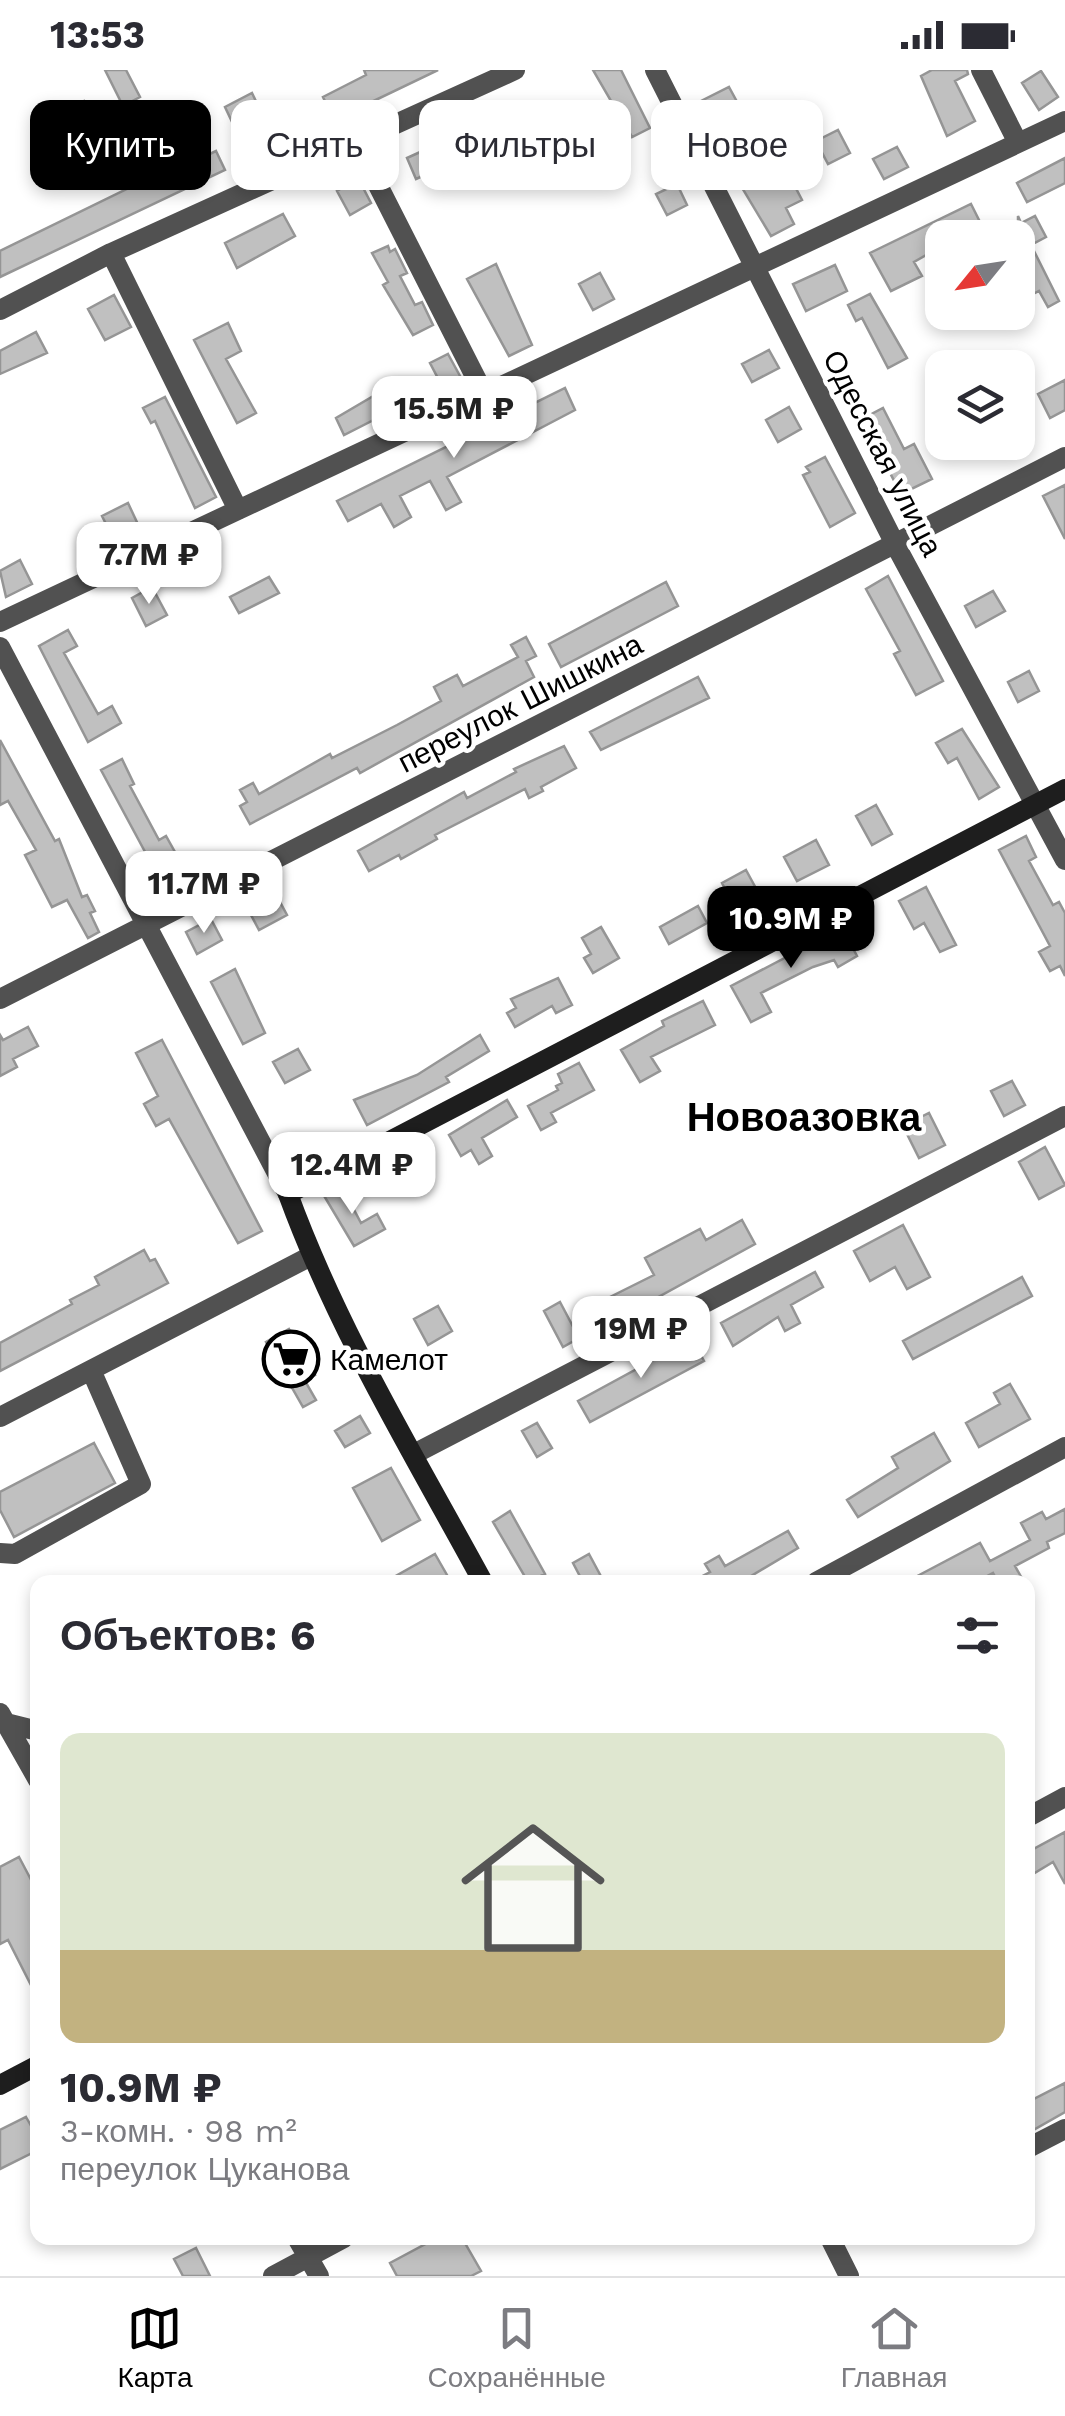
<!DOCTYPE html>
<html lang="ru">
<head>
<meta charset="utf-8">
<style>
  :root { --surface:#fff; --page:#f2f2f3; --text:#2b2b33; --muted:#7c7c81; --line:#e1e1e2; --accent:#000 }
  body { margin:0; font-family:"Work Sans",sans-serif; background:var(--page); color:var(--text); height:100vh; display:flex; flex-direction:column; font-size:38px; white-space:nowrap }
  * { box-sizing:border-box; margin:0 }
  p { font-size:32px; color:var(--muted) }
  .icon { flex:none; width:55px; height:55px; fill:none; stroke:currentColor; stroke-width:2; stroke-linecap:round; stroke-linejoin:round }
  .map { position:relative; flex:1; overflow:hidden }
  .details { position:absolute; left:30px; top:1505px; width:1005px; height:670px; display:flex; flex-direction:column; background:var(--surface); border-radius:20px; box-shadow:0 5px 15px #0003 }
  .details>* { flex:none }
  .hud { position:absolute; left:30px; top:30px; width:1005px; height:90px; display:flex; gap:20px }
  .needle { width:65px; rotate:240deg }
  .fabs { position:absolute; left:925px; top:150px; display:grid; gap:20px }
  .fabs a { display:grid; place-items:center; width:110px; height:110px; border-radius:20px; background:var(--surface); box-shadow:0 5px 15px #0003; font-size:50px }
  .price { position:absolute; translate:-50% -85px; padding:0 22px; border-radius:20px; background:#fff; color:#222; font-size:32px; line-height:65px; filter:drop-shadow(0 2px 5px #0008) }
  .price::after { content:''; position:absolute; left:50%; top:60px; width:30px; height:22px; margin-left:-15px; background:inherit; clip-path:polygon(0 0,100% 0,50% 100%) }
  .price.on { background:var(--accent); color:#fff }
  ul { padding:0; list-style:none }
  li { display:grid; align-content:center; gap:20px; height:530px; padding:0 30px }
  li+li { border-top:2px solid var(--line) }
  li span { display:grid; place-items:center; height:310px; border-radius:20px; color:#555 }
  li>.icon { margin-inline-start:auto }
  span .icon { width:180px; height:180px; fill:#fffc; stroke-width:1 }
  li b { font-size:42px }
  h2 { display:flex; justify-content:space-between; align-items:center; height:120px; padding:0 30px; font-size:42px }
  .chip { padding:0 35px; border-radius:20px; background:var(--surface); box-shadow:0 5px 15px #0003; font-size:35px; line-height:90px }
  .chip.on { background:var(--accent); color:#fff }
  .status { display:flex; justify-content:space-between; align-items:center; height:70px; padding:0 50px; background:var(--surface); direction:ltr }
  .status svg { height:28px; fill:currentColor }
  .tab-bar { display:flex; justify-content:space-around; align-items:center; height:140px; border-top:2px solid var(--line); background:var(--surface); font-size:28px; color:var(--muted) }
  .tab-bar a { display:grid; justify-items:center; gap:5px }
  .tab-bar .on { color:var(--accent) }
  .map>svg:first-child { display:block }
  .building { fill:#c0c0c0; stroke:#959595; stroke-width:2.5 }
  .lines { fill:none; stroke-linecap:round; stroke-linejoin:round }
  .street { stroke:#515151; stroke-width:20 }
  .secondary { stroke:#1e1e1e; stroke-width:20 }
  .labels { text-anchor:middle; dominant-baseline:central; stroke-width:9; stroke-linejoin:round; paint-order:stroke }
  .street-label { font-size:30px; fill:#000; stroke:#fff }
  .poi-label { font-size:30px; fill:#000; stroke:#fff; text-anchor:start }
  .district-label { font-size:40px; font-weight:bold; fill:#000; stroke:#fff }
</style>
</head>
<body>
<div class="status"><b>13:53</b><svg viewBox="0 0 49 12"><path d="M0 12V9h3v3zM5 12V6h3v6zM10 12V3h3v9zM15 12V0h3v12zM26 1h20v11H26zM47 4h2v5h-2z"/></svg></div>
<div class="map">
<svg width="1065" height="2206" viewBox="0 0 1065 2206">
  <rect width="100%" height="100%" fill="#fff"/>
  <path class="building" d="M105 0H126L140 27 123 36Z
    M364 0H438L334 50 323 27 366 5Z
    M593 0H621L650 58 632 67Z
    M932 0H967L968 4 955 11 975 51 947 66 921 6Z
    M1041 1 1058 27 1039 40 1022 13Z
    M729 17 742 41 714 56 701 31Z
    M252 23 261 42 234 56 225 37Z
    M84 31 95 55 70 68 73 74 47 87 34 62Z
    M838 60 850 83 828 94 816 71Z
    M751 71 774 115 790 107 802 130 786 138 794 154 771 166 723 86Z
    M897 77 908 97 884 109 873 89Z
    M429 78 438 99 416 109 407 88Z
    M216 81 225 100 0 207V181L174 96 176 100Z
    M476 85 485 102 460 114 451 98Z
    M1065 88V113L1027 132 1017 113Z
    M358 108 371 133 350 145 337 121Z
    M677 114 687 135 667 145 656 124Z
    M971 134 982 156 959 168H942V176L914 192 922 206 891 221 870 183Z
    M283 144 295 166 237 198 225 173Z
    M1018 146 1021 153 1035 146 1046 167 1031 175 1059 231 1048 237 1039 221 1031 225 1020 203 1028 200 1018 182V168H994L1018 155Z
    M388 176 390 182 395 179 407 203 400 206 415 235 422 232 433 255 413 265 383 215 388 212 372 183Z
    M496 194 532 275 509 286 467 209Z
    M835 195 847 221 806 241 793 214Z
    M600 203 614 229 593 240 579 214Z
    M870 224 907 288 888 298 862 248 856 251 848 235Z
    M114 225 131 257 105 270 88 239Z
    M228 253 241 281 226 289 256 343 237 353 194 270Z
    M36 262 47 283 0 304V281Z
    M769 280 779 298 752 312 742 294Z
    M448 284 460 306 442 316 430 293Z
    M1065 310V340L1050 348 1038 324Z
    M387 318 397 338 344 365 336 348Z
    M565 318 575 340 447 407 461 432 446 440 430 411 400 426 411 447 394 457 381 434 348 451 337 431Z
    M165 327 216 427 195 438 155 351 151 353 143 338Z
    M789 337 801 359 778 372 766 350Z
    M883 338 904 379 914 374 932 409 901 424 862 349Z
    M825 387 855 443 830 457 803 405 810 402 806 397Z
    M1065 415V469L1043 426Z
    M128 433 142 463 91 488 82 469 107 456 102 446Z
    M20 490 32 514 6 527 0 501Z
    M888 506 943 611 916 625 894 584 900 581 866 519Z
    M269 507 279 523 239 543 230 527Z
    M666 512 678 536 561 597 549 574Z
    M152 517 167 545 146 556 132 528Z
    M993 521 1005 541 976 557 965 536Z
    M68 560 77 576 64 583 98 644 112 636 121 653 88 672 39 576Z
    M526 567 536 586 526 591 534 607 360 703 357 698 250 754 240 736 247 732 240 720 253 713 259 724 330 684 332 688 397 655 441 631 434 617 457 605 463 616 518 587 511 575Z
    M1029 601 1039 621 1018 632 1008 612Z
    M698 607 709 628 601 680 590 662Z
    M962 659 999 717 979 729 957 688 948 693 936 673Z
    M0 670 55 771 59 769 82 827 87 825 95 841 90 843 99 862 88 868 67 830 52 837 25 785 36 780 8 731 0 735Z
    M564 676 576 698 541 717 543 721 529 728 525 719 435 765 437 769 401 789 399 785 369 801 358 781 464 722 467 728 516 702 514 699Z
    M122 689 134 714 130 716 159 770 166 766 180 791 157 804 101 700Z
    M876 735 892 764 872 775 856 746Z
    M1026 766 1036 787 1029 791 1053 835 1059 832 1065 843V906L1060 896 1050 901 1039 882 1050 876 999 780Z
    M816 770 829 795 797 811 784 787Z
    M746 800 765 835 740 848 722 813Z
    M272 817 287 845 259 860 244 832Z
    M926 817 956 875 940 882 924 853 914 859 899 831Z
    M698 836 707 853 669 874 660 857Z
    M211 849 222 870 197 884 186 862Z
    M601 857 619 888 593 903 584 888 591 884 582 868Z
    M842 858 857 886 838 897 834 890 813 897 761 923 771 942 751 952 731 916Z
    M235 899 265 963 243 974 211 912Z
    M558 908 572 935 556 943 552 936 515 957 507 943 516 938 511 929Z
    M703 931 715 955 651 987 660 1001 640 1012 621 980 664 956 662 951Z
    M28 957 38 976 13 989 17 997 0 1006V965L3 970Z
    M480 965 489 981 446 1007 449 1012 367 1055 354 1030 417 1005Z
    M162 970 262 1161 238 1173 169 1049 156 1056 144 1034 158 1026 136 983Z
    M298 979 310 1000 285 1013 273 992Z
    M579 993 594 1020 551 1043 556 1052 541 1060 528 1036 558 1020 556 1016 562 1013 558 1004Z
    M1012 1011 1025 1035 1004 1046 991 1021Z
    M507 1030 517 1047 482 1068 492 1086 479 1094 471 1080 461 1086 449 1065Z
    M929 1043 945 1075 919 1088 903 1056Z
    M1045 1077 1065 1115 1039 1129 1019 1092Z
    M341 1115 361 1153 377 1144 385 1159 354 1176 323 1124Z
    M742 1150 755 1174 620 1248 610 1227 654 1205 645 1188 700 1159 706 1170Z
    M903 1155 930 1207 907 1219 895 1197 870 1211 854 1181Z
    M144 1180 150 1191 155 1189 168 1213 0 1301V1273L72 1234 70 1230 99 1215 95 1207Z
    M815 1202 823 1217 791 1235 800 1253 785 1261 778 1247 733 1276 721 1253Z
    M1022 1207 1032 1226 913 1289 903 1271Z
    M560 1232 579 1268 563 1277 544 1241Z
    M438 1236 452 1261 428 1275 414 1249Z
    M289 1259 315 1305 305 1311 316 1330 303 1337 266 1272Z
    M692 1269 704 1291 590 1352 578 1331Z
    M1010 1314 1030 1349 979 1377 966 1353 1000 1334 994 1323Z
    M360 1346 370 1363 345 1377 335 1361Z
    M537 1353 552 1378 537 1387 522 1361Z
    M934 1363 950 1391 858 1447 847 1430 898 1398 892 1387Z
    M94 1373 115 1413 14 1467 0 1440V1422Z
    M391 1398 420 1450 382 1471 353 1418Z
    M1065 1439V1463L1047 1472 1049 1478 1015 1496 1024 1512H998L993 1503 976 1512H906L980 1473 990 1491 1030 1470 1021 1453 1042 1442 1046 1449Z
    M510 1441 545 1504 528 1512 493 1452Z
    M788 1461 798 1478 741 1512H691L710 1502 705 1494 719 1486 725 1496Z
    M435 1484 451 1512H385Z
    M589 1484 604 1512H583L573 1493Z
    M1065 1762V1814L1053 1792 1028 1807V1782Z
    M19 1787 38 1823V1929L8 1870 0 1874V1797Z
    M1065 2013V2042L1028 2063V2032Z
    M26 2047 38 2068V2080L0 2099V2060Z
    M426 2168H462L481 2201 471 2206H397L390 2193 429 2172Z
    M196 2178 210 2206H183L174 2189Z"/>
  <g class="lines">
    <path class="street" d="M655 0 896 476 1065 790
      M981 0 1017 71
      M356 72 484 324
      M111 183 238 440
      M0 240 111 183 515 0
      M0 552 1065 51
      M0 577 288 1124
      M0 929 1065 387
      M0 1347 311 1186
      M414 1384 1065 1046
      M0 1483 15 1484 141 1414 91 1300
      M816 1512 1065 1377
      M0 1643 38 1710
      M6 1653 38 1661
      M1028 1747 1065 1727
      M1028 2078 1065 2059
      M297 2168 319 2206
      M830 2168 849 2206
      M273 2206 344 2168"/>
    <path class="secondary" d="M483 1512C414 1385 338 1261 288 1124L1065 719
      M0 2015 38 1995"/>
  </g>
  <defs>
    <g id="supermarket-ring" transform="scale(2.875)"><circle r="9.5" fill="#fff" stroke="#000" stroke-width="1.5"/><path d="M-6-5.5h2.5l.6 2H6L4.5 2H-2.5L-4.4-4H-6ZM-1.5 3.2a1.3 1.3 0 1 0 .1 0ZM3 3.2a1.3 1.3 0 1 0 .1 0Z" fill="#000"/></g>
  </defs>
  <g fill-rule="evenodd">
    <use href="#supermarket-ring" x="291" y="1289"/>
  </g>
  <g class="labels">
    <g class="street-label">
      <text transform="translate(883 383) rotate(63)">Одесская улица</text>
      <text transform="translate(520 633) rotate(-27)">переулок Шишкина</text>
    </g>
    <g class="poi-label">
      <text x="330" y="1289">Камелот</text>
    </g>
    <g class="district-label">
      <text x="804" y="1047">Новоазовка</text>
    </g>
  </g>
</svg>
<div class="fabs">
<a><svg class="needle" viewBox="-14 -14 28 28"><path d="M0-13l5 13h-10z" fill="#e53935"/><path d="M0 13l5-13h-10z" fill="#7c7c81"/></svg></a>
<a><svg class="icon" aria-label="layers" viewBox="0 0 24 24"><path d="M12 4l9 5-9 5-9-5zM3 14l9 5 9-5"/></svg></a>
</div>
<b class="price" style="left:454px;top:391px">15.5M ₽</b>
<b class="price" style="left:149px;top:537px">7.7M ₽</b>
<b class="price" style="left:204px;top:866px">11.7M ₽</b>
<b class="price on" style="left:791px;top:901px">10.9M ₽</b>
<b class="price" style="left:352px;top:1147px">12.4M ₽</b>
<b class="price" style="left:641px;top:1311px">19M ₽</b>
<div class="hud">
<a class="chip on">Купить</a>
<a class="chip">Снять</a>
<a class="chip">Фильтры</a>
<a class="chip">Новое</a>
</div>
<section class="details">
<h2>Объектов: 6<svg class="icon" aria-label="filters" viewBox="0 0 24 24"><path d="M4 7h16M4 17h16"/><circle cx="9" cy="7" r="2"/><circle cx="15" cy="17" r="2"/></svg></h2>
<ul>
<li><span style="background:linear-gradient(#dfe7d0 70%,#c2b280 0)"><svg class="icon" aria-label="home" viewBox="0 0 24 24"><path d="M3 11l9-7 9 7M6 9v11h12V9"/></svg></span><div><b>10.9M ₽</b><p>3-комн. · 98 m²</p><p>переулок Цуканова</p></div></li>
</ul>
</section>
</div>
<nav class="tab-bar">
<a class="on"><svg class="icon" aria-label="map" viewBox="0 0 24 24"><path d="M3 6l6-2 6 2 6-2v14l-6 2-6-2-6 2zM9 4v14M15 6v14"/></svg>Карта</a>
<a><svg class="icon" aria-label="saved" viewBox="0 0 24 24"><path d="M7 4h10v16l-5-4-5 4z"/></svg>Сохранённые</a>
<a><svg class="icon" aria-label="home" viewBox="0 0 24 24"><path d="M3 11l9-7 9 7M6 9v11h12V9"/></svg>Главная</a>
</nav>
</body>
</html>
